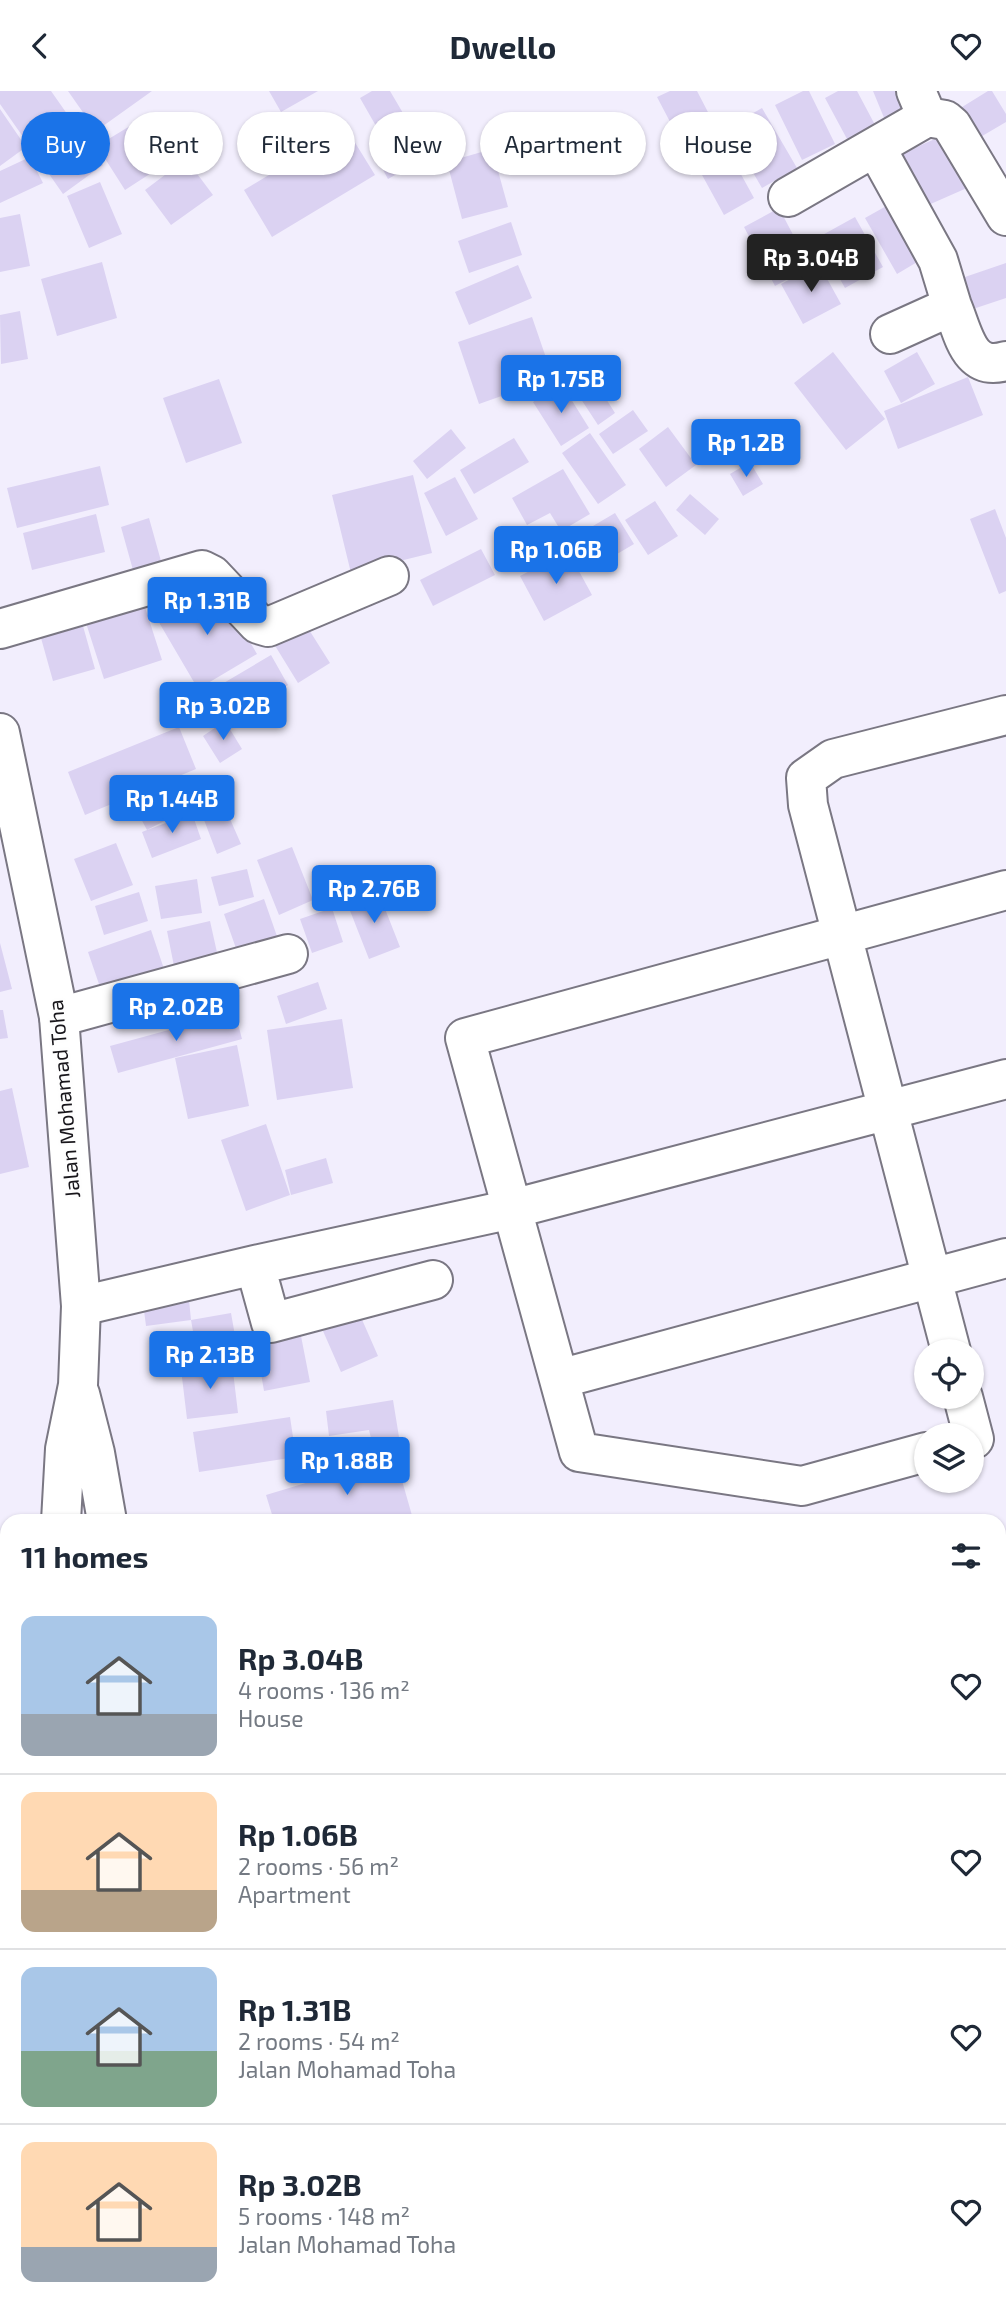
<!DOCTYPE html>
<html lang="en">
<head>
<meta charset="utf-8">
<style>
  :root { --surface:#fff; --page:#f2f2f3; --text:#1f2937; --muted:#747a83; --line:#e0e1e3; --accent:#1a73e8 }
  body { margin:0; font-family:"Exo 2",sans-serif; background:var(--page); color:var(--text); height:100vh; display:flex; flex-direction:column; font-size:26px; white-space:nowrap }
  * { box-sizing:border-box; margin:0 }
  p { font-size:23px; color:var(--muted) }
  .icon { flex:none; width:38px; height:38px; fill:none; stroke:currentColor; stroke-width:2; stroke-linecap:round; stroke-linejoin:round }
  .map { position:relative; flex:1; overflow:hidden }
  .drawer { position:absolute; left:0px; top:1423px; width:1006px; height:800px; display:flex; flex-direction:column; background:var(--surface); border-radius:21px 21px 0 0; box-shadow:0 2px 5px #0004 }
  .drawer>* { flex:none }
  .top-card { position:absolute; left:21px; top:21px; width:964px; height:63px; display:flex; gap:14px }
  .controls { position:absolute; left:914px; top:1248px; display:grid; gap:14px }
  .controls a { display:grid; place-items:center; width:70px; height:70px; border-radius:50%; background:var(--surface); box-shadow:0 2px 5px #0004; font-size:35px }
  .price { position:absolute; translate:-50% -60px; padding:0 16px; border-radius:7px; background:var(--accent); color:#fff; font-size:23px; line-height:46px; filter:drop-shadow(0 2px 4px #0008) }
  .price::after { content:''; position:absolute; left:50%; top:42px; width:21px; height:16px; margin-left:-10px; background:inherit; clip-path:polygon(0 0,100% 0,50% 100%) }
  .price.on { background:#222; color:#fff }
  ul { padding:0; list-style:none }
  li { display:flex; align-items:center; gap:21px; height:175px; padding:0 21px }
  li+li { border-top:2px solid var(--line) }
  li span { display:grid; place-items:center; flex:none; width:196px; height:140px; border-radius:14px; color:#555 }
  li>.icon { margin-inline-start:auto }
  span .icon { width:84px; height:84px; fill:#fffc; stroke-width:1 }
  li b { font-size:30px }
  h2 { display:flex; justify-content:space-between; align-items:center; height:84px; padding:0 21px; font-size:30px }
  .pill { padding:0 24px; border-radius:32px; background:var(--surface); box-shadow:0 2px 5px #0004; font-size:24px; line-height:63px }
  .pill.on { background:var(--accent); color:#fff }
  header { display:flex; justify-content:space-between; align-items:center; height:91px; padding:0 21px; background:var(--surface); font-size:32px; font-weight:700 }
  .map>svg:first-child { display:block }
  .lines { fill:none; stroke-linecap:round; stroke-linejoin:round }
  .river { stroke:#57a8df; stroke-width:61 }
  .building { fill:#dbd2f2 }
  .minor-casing { stroke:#7a7783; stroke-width:42 }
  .major-casing { stroke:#7a7783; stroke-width:42 }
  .minor { stroke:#fff; stroke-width:38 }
  .major { stroke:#fff; stroke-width:38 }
  .labels { text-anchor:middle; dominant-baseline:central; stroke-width:6; stroke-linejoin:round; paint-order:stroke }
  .street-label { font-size:21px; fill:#18161b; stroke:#fefefe }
</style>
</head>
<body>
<header><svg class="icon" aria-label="back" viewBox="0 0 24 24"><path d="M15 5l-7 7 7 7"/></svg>Dwello<svg class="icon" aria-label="heart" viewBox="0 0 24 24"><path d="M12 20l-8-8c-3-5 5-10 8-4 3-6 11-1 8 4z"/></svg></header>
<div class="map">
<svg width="1006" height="2222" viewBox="0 0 1006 2222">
  <rect width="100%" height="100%" fill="#f2eefd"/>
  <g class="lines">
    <path class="river" d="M999 1608 1006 1609
      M0 1681 7 1678"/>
  </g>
  <path class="building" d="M0 0H51L103 74 63 103 0 13Z
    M68 0H152L96 40Z
    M269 0H318L281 21Z
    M372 0H390L410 34 384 49 360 7Z
    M670 0H697L723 50 689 67 657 6Z
    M803 0H809L835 53 802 69 775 14Z
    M838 0H857L882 47 854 61 825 7Z
    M873 0H909L918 21 887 34Z
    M988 0H992L1006 23V31L972 51 954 21Z
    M762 17 797 77 762 97 727 37Z
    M0 18 26 56 0 75Z
    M308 23 326 49 346 37 375 84 272 146 244 99 287 73 270 51Z
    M135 32 162 75 125 99 97 55Z
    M417 40 431 64 388 88 375 64Z
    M953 40 976 93 917 119 894 66Z
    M726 56 754 107 724 124 696 73Z
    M492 58 508 116 462 128 447 71Z
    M30 66 43 92 0 112V80Z
    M186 68 213 104 171 134 145 99Z
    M100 91 122 143 89 157 67 105Z
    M897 109 929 164 897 183 865 127Z
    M779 117 810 176 775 195 744 136Z
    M20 123 30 175 0 181V127Z
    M855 126 883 176 845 197 817 147Z
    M511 131 522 164 469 182 458 150Z
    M102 171 117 227 57 245 41 188Z
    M1006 172V207L973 218 962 187Z
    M819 173 841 213 803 233 781 193Z
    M518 174 532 207 469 234 455 201Z
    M20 220 28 268 1 273 0 224Z
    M532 226 553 287 479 313 458 251Z
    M833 261 885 328 846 359 794 292Z
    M917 261 935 293 901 312 884 280Z
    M591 284 615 322 598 334 573 296Z
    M968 286 983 324 898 358 884 320Z
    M219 288 242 352 186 372 163 307Z
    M561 292 589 337 561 355 533 311Z
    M633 319 648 340 613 363 599 343Z
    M668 336 696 374 666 396 639 358Z
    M451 338 466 357 427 388 413 370Z
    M590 342 626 394 598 413 562 362Z
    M514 347 529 371 474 403 460 379Z
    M750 371 763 393 743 405 730 383Z
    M100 375 109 414 17 437 7 397Z
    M563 378 590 423 561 440 550 422 527 434 512 407Z
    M413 384 432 462 351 482 332 404Z
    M455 386 478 428 446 445 424 402Z
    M690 403 719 428 705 444 676 419Z
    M655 410 678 445 648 464 625 429Z
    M995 418 1006 447V500L999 503 970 428Z
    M615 422 634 453 595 476 576 445Z
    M96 423 105 461 32 479 23 442Z
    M149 427 161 470 133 479 121 436Z
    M481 458 495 484 433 515 420 489Z
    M568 460 592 504 544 530 520 485Z
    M216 493 257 563 198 598 157 528Z
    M144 513 162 569 104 588 86 532Z
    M306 534 330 572 298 592 274 553Z
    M83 535 95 578 53 590 41 547Z
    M271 564 288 594 239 623 222 593Z
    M225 630 242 658 220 672 203 645Z
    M179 636 196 678 85 724 68 681Z
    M176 688 191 716 147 739 132 711Z
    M223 712 241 753 217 763 201 721Z
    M192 722 201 748 152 767 142 741Z
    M116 752 133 794 91 810 74 768Z
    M292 756 313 809 279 824 257 769Z
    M247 778 254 806 219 815 211 786Z
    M197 788 202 822 161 828 155 795Z
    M378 800 400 856 369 868 347 812Z
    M139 801 148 830 104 844 95 815Z
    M264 808 279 851 239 866 224 823Z
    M332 817 343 851 312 862 300 828Z
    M210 830 220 875 176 885 167 840Z
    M151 839 164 878 101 899 88 861Z
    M0 852 12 898 0 901Z
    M318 891 327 918 286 933 277 905Z
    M0 919H3L8 947 0 948Z
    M235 921 242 948 118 982 110 955Z
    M342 928 353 997 277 1009 267 939Z
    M237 954 249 1015 188 1028 175 967Z
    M12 997 29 1076 0 1083V1000Z
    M266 1033 290 1104 246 1120 221 1049Z
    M326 1067 333 1092 291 1104 285 1079Z
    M188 1199 191 1229 231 1222 237 1256 197 1263 191 1229 146 1235 142 1204Z
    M360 1224 378 1265 341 1281 323 1240Z
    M301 1245 310 1291 264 1300 256 1253Z
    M232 1272 238 1322 187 1328 181 1278Z
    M393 1309 399 1346 372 1351 369 1339 329 1345 326 1320Z
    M290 1326 296 1366 199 1381 193 1341Z
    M395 1365 413 1428 406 1430H274L266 1404Z
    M1 1867 7 1895 0 1896V1868Z
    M1006 1960V2032L999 2035V1963Z
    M999 2159 1006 2172V2205L999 2209Z
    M787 2216H839L844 2222H777Z
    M956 2216H986L973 2222H960Z"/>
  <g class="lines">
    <g class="minor-casing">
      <path id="minor" d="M927 26 945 29 952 35 1006 125
        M876 57 938 169 952 215
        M788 106 927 26 916 0
        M890 243 952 215C964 243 968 281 1006 270
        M0 538 202 479 212 484 258 533 268 536 389 485
        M59 926 288 863
        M255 1174 271 1232 433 1189
        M81 1215 255 1174 512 1118 1006 988
        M951 1260 808 714 806 687 833 668 1006 624
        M559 1288 1006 1167
        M963 1306 974 1348
        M926 1361 802 1395 579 1361 465 947 1006 799
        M999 1941 1006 1938
        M0 1944 7 1943"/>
    </g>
    <g class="major-casing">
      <path id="major" d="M0 642 59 926 81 1215 78 1294 65 1358 61 1430
        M80 1303 95 1362 107 1430
        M621 2216 628 2222"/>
    </g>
    <use href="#minor" class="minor"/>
    <use href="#major" class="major"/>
  </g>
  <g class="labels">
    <g class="street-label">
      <text transform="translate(63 1008) rotate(-95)">Jalan Mohamad Toha</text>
    </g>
  </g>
</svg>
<div class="controls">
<a><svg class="icon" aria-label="locate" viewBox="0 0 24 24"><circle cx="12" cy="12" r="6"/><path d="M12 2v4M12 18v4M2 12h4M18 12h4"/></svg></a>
<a><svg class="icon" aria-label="layers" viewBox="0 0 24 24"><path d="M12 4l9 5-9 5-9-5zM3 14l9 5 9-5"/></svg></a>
</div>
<b class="price on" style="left:811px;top:203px">Rp 3.04B</b>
<b class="price" style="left:561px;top:324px">Rp 1.75B</b>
<b class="price" style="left:746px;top:388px">Rp 1.2B</b>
<b class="price" style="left:556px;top:495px">Rp 1.06B</b>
<b class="price" style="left:207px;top:546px">Rp 1.31B</b>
<b class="price" style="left:223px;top:651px">Rp 3.02B</b>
<b class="price" style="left:172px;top:744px">Rp 1.44B</b>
<b class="price" style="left:374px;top:834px">Rp 2.76B</b>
<b class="price" style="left:176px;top:952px">Rp 2.02B</b>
<b class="price" style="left:210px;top:1300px">Rp 2.13B</b>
<b class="price" style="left:347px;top:1406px">Rp 1.88B</b>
<div class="top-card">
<a class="pill on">Buy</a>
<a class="pill">Rent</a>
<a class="pill">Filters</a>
<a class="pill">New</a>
<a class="pill">Apartment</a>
<a class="pill">House</a>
</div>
<section class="drawer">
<h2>11 homes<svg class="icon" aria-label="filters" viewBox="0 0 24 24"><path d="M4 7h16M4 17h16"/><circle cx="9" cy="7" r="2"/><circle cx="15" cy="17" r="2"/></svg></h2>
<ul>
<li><span style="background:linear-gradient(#a9c7e8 70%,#9aa5b1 0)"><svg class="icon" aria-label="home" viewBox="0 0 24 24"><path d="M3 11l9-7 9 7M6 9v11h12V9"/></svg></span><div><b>Rp 3.04B</b><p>4 rooms · 136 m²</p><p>House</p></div><svg class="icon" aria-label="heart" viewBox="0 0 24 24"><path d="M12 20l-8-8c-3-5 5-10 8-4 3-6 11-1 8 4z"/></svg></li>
<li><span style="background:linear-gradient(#ffd9b3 70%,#b9a48a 0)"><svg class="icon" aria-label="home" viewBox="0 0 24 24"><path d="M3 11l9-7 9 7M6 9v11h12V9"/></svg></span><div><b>Rp 1.06B</b><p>2 rooms · 56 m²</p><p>Apartment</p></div><svg class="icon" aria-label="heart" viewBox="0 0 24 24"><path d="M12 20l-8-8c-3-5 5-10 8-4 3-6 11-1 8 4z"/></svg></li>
<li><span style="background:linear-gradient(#a9c7e8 60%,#7fa58c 0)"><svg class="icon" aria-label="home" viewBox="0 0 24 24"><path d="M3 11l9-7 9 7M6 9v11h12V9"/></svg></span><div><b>Rp 1.31B</b><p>2 rooms · 54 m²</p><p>Jalan Mohamad Toha</p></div><svg class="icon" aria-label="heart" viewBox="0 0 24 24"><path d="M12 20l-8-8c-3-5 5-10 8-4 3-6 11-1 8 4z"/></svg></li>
<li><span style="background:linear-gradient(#ffd9b3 75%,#9aa5b1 0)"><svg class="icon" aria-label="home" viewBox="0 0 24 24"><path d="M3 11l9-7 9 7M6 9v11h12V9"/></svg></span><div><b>Rp 3.02B</b><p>5 rooms · 148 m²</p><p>Jalan Mohamad Toha</p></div><svg class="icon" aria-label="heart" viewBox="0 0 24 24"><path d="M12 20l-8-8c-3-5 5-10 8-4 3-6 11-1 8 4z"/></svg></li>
</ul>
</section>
</div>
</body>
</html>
